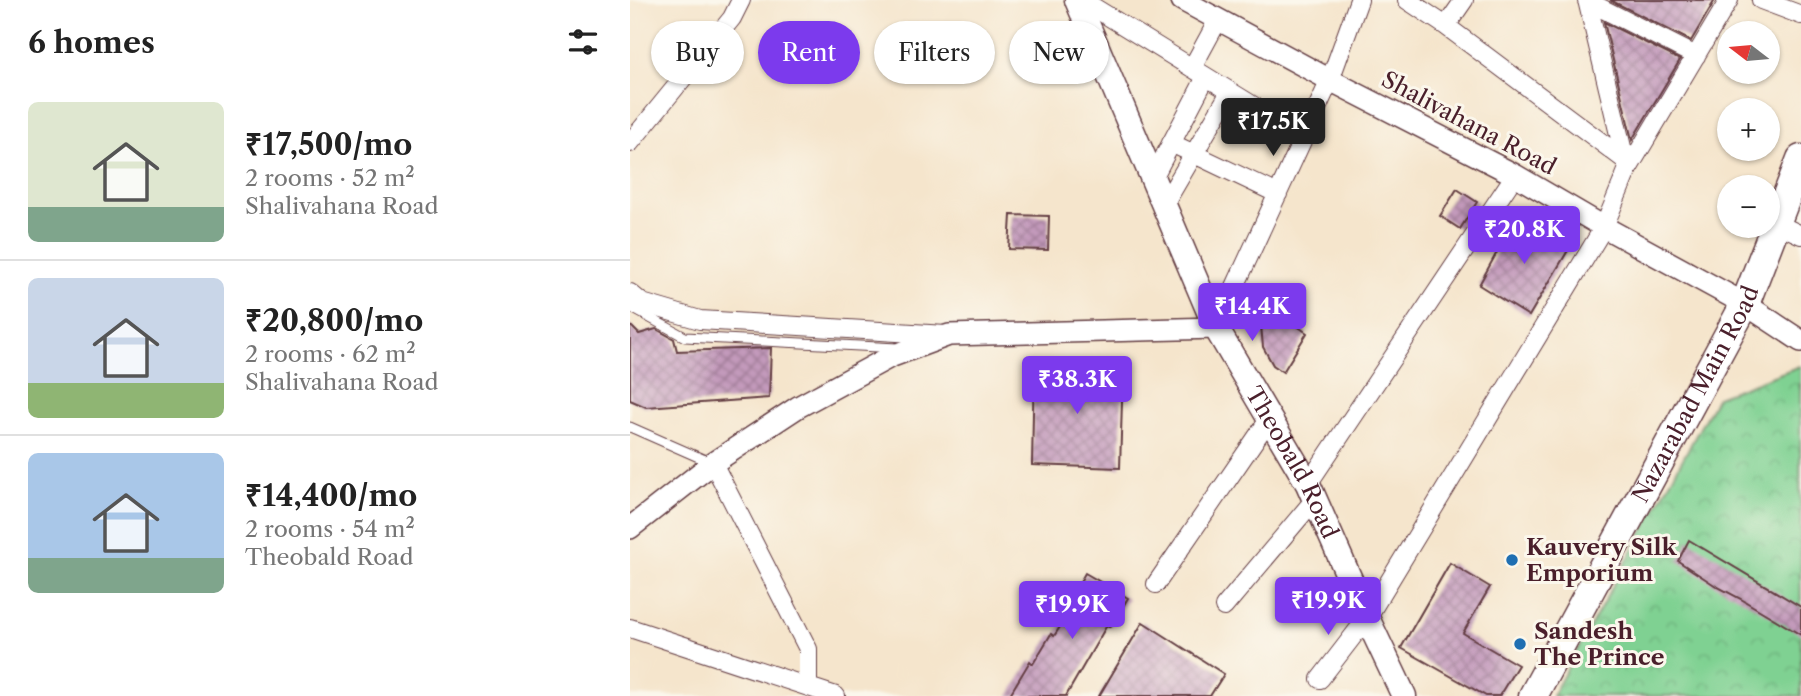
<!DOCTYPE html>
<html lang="en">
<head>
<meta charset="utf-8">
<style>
  :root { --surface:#fff; --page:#f6f6f6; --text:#222; --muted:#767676; --line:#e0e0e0; --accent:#7c3aed }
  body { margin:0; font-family:"Libre Caslon Text",serif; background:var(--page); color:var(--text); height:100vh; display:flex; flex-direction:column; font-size:26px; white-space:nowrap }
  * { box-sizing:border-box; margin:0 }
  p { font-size:23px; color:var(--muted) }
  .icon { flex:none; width:38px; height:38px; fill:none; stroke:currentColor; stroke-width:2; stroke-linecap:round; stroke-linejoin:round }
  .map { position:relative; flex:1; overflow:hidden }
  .side { display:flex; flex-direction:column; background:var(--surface); width:630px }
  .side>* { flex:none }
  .banner { position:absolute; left:21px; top:21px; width:665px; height:63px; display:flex; gap:14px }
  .needle { width:46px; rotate:286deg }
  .tools { position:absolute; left:1087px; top:21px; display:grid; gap:14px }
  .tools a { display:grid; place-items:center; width:63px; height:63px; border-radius:50%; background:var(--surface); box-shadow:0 2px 5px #0004; font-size:35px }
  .price { position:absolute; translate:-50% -60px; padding:0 16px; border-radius:7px; background:var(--accent); color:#fff; font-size:23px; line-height:46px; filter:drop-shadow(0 2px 4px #0008) }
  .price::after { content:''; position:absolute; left:50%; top:42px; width:21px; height:16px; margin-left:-10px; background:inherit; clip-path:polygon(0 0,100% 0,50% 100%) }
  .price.on { background:#222; color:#fff }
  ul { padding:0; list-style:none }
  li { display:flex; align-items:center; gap:21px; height:175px; padding:0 28px }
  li+li { border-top:2px solid var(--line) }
  li span { display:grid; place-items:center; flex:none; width:196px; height:140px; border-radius:10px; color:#555 }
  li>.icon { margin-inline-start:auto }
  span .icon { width:84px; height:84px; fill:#fffc; stroke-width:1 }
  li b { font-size:30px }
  h2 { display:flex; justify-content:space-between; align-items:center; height:84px; padding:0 28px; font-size:30px }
  .pill { padding:0 24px; border-radius:32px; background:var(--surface); box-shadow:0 2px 5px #0004; font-size:24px; line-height:63px }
  .pill.on { background:var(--accent); color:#fff }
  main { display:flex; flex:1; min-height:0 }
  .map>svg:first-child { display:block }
  .park { fill:url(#park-crowns); stroke:#64785e; stroke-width:2 }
  .building { fill:url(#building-cross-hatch) }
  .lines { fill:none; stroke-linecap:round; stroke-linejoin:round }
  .service-casing { stroke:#643d43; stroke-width:11 }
  .minor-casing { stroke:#643d43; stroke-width:20 }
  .tertiary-casing { stroke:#643d43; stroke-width:24 }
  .secondary-casing { stroke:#643d43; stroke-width:27 }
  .primary-casing { stroke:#643d43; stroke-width:31 }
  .service { stroke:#fff; stroke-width:9 }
  .minor { stroke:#fff; stroke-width:18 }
  .tertiary { stroke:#fff; stroke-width:21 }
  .secondary { stroke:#fff; stroke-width:24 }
  .primary { stroke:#fff; stroke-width:28 }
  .poi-dot { fill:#1f6fb2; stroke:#fbf7ec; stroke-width:2.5 }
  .labels { text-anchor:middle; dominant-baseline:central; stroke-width:6; stroke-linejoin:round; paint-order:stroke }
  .street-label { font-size:23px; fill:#4a1f2b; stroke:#fbf7ec }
  .poi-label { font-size:23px; font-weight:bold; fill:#4a1f2b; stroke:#fbf7ec; text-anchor:start }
</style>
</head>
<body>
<main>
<section class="side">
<h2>6 homes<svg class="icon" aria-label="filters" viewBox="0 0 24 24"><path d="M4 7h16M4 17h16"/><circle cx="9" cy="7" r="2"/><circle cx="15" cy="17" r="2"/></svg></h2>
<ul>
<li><span style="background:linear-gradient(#dfe7d0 75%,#7fa58c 0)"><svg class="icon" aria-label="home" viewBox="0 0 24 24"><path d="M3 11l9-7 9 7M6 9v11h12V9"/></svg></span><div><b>₹17,500/mo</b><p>2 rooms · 52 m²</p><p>Shalivahana Road</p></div></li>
<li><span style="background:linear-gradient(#c9d6e8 75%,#8fb573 0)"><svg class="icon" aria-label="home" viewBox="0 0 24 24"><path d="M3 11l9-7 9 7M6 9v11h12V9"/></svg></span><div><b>₹20,800/mo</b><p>2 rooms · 62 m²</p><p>Shalivahana Road</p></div></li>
<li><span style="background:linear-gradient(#a9c7e8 75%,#7fa58c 0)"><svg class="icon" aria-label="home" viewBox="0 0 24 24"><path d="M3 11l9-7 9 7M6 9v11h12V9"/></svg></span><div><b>₹14,400/mo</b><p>2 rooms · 54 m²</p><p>Theobald Road</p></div></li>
</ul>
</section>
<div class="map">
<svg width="1171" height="696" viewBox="0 0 1171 696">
  <defs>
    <pattern id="park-crowns" width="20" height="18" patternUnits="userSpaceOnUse" patternTransform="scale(1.75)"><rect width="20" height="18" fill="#7fd192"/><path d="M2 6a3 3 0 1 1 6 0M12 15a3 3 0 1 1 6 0" fill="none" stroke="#6fb37e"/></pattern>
    <pattern id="building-cross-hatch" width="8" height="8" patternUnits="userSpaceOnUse" patternTransform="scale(1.75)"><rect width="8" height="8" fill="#c39abb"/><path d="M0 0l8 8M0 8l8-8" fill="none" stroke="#a07d98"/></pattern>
  </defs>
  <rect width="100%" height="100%" fill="#fbf7ec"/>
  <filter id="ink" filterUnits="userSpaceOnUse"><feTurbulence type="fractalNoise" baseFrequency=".0143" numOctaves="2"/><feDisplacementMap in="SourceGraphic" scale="14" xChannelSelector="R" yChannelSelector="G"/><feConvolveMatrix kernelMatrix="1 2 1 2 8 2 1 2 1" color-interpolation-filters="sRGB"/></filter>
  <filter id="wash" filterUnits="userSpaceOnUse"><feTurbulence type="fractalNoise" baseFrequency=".00686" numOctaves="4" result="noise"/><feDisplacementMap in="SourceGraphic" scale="28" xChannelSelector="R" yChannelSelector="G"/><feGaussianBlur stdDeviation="1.57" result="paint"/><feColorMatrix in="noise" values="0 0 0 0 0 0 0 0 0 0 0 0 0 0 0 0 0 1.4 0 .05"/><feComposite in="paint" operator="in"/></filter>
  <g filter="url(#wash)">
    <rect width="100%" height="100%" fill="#f5e5cc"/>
    <path class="park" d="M1170 366 1171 696H922L1087 397Z"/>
    <g id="blocks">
      <path class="building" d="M980 0H1085L1061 41Z
        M974 22 1050 60 1002 140Z
        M827 189 847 202 830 229 810 216Z
        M381 215 419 216 418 250 379 249Z
        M887 216 940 247 899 316 849 285Z
        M637 305 677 333 653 372 643 365 633 347 631 325Z
        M0 325 9 334 26 329 44 339 47 351 141 348 139 398 16 407 0 400Z
        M404 363 493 367 490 468 402 465Z
        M1059 540 1171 607V635L1111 599 1086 586 1048 561Z
        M820 563 860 587 833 633 888 665 869 696H856L771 648Z
        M455 573 498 598 480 627 477 625 436 696H379L400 661 403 664 421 634 424 636 443 607 437 605Z
        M513 622 594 674 580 696H469Z"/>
    </g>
  </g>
  <g filter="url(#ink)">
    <use href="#blocks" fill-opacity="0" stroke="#643d43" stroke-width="2"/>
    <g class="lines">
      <g class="service-casing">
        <path id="service" d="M0 307 55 337 267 348
          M0 427 82 463"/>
      </g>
      <g class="minor-casing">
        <path id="minor" d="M452 0 674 137
          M777 0 816 26 995 160
          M957 0 996 164
          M1131 0 1171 15
          M957 1 1066 56
          M816 26 834 0
          M562 68 588 20
          M0 143 102 18 111 0
          M541 143 648 194
          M523 178 576 77
          M534 205 600 92
          M1146 223 1171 235
          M0 293 12 303 70 320 316 335
          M586 328 700 80 729 0
          M83 463 178 649V687
          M678 484 885 175
          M526 584 640 418
          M594 607 685 499
          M0 628 206 696
          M690 679 737 618 974 227 997 171 1099 0"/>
      </g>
      <g class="tertiary-casing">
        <path id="tertiary" d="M552 0 700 80 885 175 974 227 1115 304 1171 341
          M0 528 83 463 168 407 260 357 319 335 586 328"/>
      </g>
      <g class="secondary-casing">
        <g id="secondary">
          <path id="s1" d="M447 0 586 328 678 484 737 618 774 696"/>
        </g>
      </g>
      <g class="primary-casing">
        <g id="primary">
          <path id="s2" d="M903 696 1115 304 1171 159"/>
        </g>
      </g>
      <use href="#service" class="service"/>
      <use href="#minor" class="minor"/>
      <use href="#tertiary" class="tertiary"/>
      <use href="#secondary" class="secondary"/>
      <use href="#primary" class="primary"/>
    </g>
  </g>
  <g class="poi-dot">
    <circle cx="882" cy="560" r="7"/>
    <circle cx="890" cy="644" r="7"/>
  </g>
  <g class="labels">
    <g class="street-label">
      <text transform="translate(839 123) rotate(28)">Shalivahana Road</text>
      <text stroke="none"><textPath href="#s2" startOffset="343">Nazarabad Main Road</textPath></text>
      <text stroke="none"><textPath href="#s1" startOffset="511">Theobald Road</textPath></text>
    </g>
    <g class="poi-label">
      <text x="896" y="547">Kauvery Silk<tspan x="896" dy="26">Emporium</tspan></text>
      <text x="904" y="631">Sandesh<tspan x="904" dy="26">The Prince</tspan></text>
    </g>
  </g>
</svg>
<div class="tools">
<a><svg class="needle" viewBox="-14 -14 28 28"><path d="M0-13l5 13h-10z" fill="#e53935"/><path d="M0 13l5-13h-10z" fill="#767676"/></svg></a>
<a>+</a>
<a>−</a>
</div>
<b class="price on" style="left:643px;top:158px">₹17.5K</b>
<b class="price" style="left:894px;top:266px">₹20.8K</b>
<b class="price" style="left:622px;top:343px">₹14.4K</b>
<b class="price" style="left:447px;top:416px">₹38.3K</b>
<b class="price" style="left:698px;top:637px">₹19.9K</b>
<b class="price" style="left:442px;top:641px">₹19.9K</b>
<div class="banner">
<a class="pill">Buy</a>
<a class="pill on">Rent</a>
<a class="pill">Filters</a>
<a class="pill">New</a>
</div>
</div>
</main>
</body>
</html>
